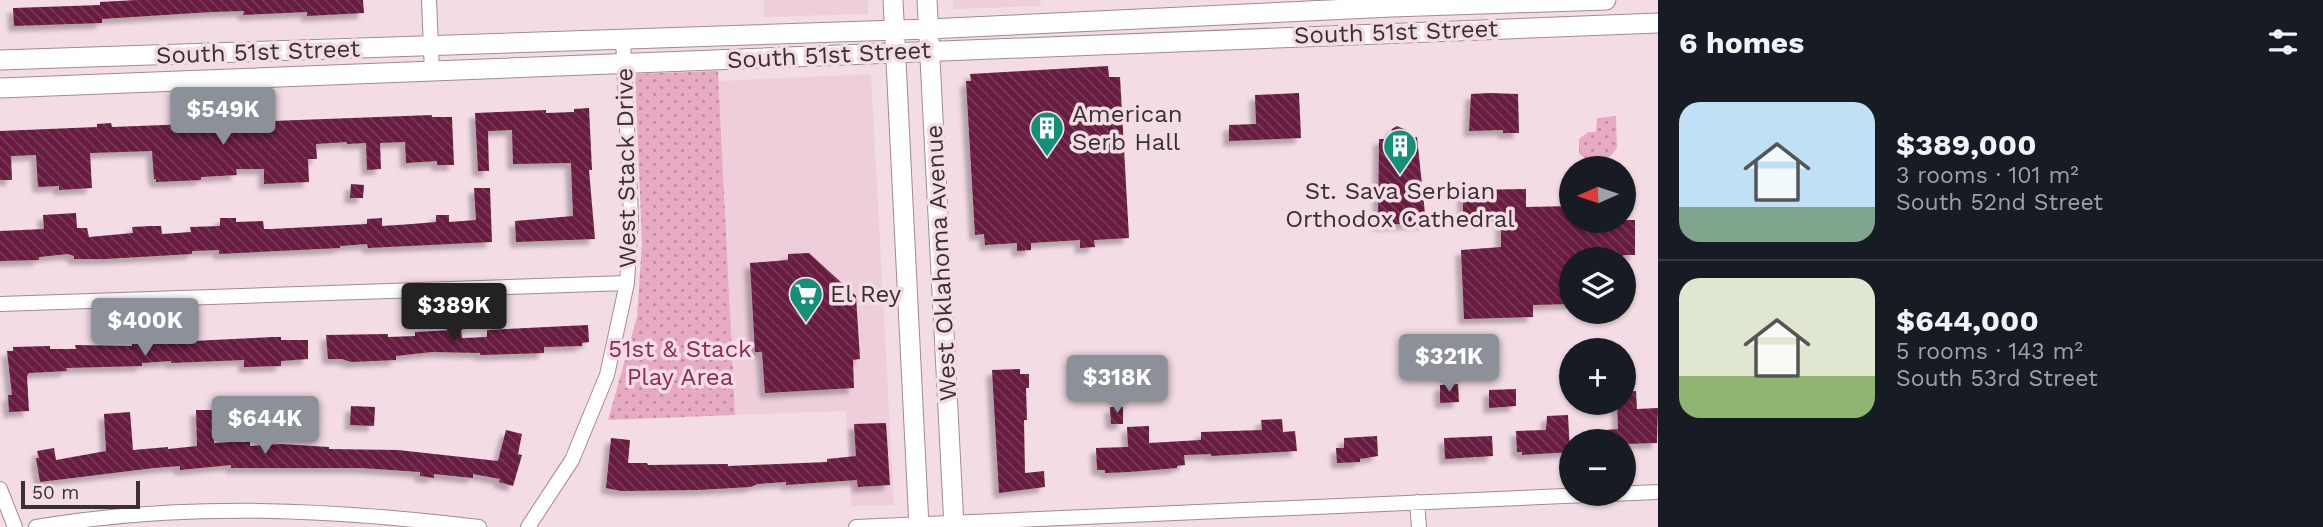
<!DOCTYPE html>
<html lang="en">
<head>
<meta charset="utf-8">
<style>
  :root { --surface:#171b24; --page:#242831; --text:#f1f3f6; --muted:#9ea1a6; --line:#363941; --accent:#8c9099 }
  body { margin:0; font-family:"Work Sans",sans-serif; background:var(--page); color:var(--text); height:100vh; display:flex; flex-direction:column; font-size:26px; white-space:nowrap }
  * { box-sizing:border-box; margin:0 }
  p { font-size:23px; color:var(--muted) }
  .icon { flex:none; width:38px; height:38px; fill:none; stroke:currentColor; stroke-width:2; stroke-linecap:round; stroke-linejoin:round }
  .map { position:relative; flex:1; overflow:hidden }
  .drawer { display:flex; flex-direction:column; background:var(--surface); width:665px }
  .drawer>* { flex:none }
  .needle { width:46px; rotate:267deg }
  .fabs { position:absolute; left:1559px; top:156px; display:grid; gap:14px }
  .fabs a { display:grid; place-items:center; width:77px; height:77px; border-radius:50%; background:var(--surface); box-shadow:0 2px 5px #0004; font-size:35px }
  .scale { position:absolute; left:21px; bottom:18px; width:119px; box-sizing:border-box; padding-left:7px; border:4px solid #393034; border-top:0; font-size:19px; line-height:24px; white-space:nowrap; color:#393034; -webkit-text-stroke:5px #f4dce5; paint-order:stroke }
  .price { position:absolute; translate:-50% -60px; padding:0 16px; border-radius:7px; background:var(--accent); color:#fff; font-size:23px; line-height:46px; filter:drop-shadow(0 2px 4px #0008) }
  .price::after { content:''; position:absolute; left:50%; top:42px; width:21px; height:16px; margin-left:-10px; background:inherit; clip-path:polygon(0 0,100% 0,50% 100%) }
  .price.active { background:#222; color:#fff }
  ul { padding:0; list-style:none }
  li { display:flex; align-items:center; gap:21px; height:175px; padding:0 21px }
  li+li { border-top:2px solid var(--line) }
  li span { display:grid; place-items:center; flex:none; width:196px; height:140px; border-radius:21px; color:#555 }
  li>.icon { margin-inline-start:auto }
  span .icon { width:84px; height:84px; fill:#fffc; stroke-width:1 }
  li b { font-size:30px }
  h2 { display:flex; justify-content:space-between; align-items:center; height:84px; padding:0 21px; font-size:30px }
  main { display:flex; flex:1; min-height:0 }
  .map>svg:first-child { display:block }
  .built { fill:#edceda }
  .park { fill:url(#park-dots) }
  .building { fill:url(#building-back-hatch); filter:url(#shadow) }
  .lines { fill:none; stroke-linecap:round; stroke-linejoin:round }
  .street-casing { stroke:#a08b93; stroke-width:16 }
  .secondary-casing { stroke:#a08b93; stroke-width:21 }
  .street { stroke:#fff; stroke-width:14 }
  .secondary { stroke:#fff; stroke-width:19 }
  .labels { text-anchor:middle; dominant-baseline:central; stroke-width:7; stroke-linejoin:round; paint-order:stroke }
  .street-label { font-size:24px; fill:#393034; stroke:#f4dce5 }
  .poi-label { font-size:24px; fill:#393034; stroke:#f4dce5; text-anchor:start }
  .park-label { font-size:24px; fill:#8f285b; stroke:#f4dce5 }
</style>
</head>
<body>
<main>
<div class="map">
<svg width="1658" height="527" viewBox="0 0 1658 527">
  <defs>
    <pattern id="park-dots" width="8" height="8" patternUnits="userSpaceOnUse" patternTransform="scale(1.75)"><rect width="8" height="8" fill="#e7aac2"/><path d="M2 2h.1M6 6h.1" fill="none" stroke="#bc8b9e" stroke-width="1.8" stroke-linecap="round"/></pattern>
    <pattern id="building-back-hatch" width="6" height="6" patternUnits="userSpaceOnUse" patternTransform="scale(1.75)"><rect width="6" height="6" fill="#671a40"/><path d="M-1 5l2 2M0 0l6 6M5-1l2 2" fill="none" stroke="#7a3b5a"/></pattern>
    <filter id="shadow"><feDropShadow dx="-5.5" dy="5.5" stdDeviation="2" flood-color="#0004"/></filter>
  </defs>
  <rect width="100%" height="100%" fill="#f4dce5"/>
  <path class="built" d="M764 0H868V14L764 17Z
    M953 0H1040L1041 6 953 9Z
    M871 74 894 505 851 506 846 411 735 415 719 81Z"/>
  <path class="park" d="M718 71 735 415 608 420 637 317 642 243 635 74Z
    M1616 116 1617 148 1604 164 1595 165 1579 154V139L1588 132H1596L1597 118Z"/>
  <path class="building" d="M136 0H363L364 13 307 16V12L243 15 244 11 211 12 102 19V23L14 26 13 8 100 5V2Z
    M1108 66 1109 77H1120L1129 238 1094 240 1095 247 1080 248V240L1031 243V250L1017 251V243L985 245 984 234 975 235 966 81H971L970 74Z
    M1299 93 1301 138 1229 141V125L1256 124 1255 95Z
    M1490 93 1518 94 1519 133H1503V130L1469 131 1471 94Z
    M589 108 592 170H589L595 239 516 242 515 221 573 216 571 163 513 164 512 130 488 131 489 171H478L475 113 546 110V113L574 112V109Z
    M432 115V117H452L454 165H437V161L406 163 405 142 380 143 381 169 367 170 366 143 347 144V142L316 144 317 159H308L309 182 264 184V169H236L237 175 201 177V180L156 182V179H154L152 151 90 153 92 188 59 190V186L38 187 36 155 11 156 12 180H0V131L97 127V124L111 123 112 127Z
    M1397 126 1406 130 1409 138 1417 137 1426 223 1378 225 1379 139H1388L1392 129Z
    M351 184 364 185 363 198H350Z
    M474 188H490L492 242 368 248 367 244 340 246V248L219 254V250L192 251V254L105 259H74V256L68 254 39 257V260L0 261V231L44 229 43 215 76 213 77 228H87L89 237 133 233 132 227 151 226H161L162 234 191 232 190 227 220 226V218H236V222L263 221 264 229H271L367 224V219L382 218V226L412 224 436 222V215H449V222L476 220Z
    M1526 189V207L1572 206V220H1635V255H1623V259H1572V304L1533 305V317L1464 319 1461 250 1501 247V221L1463 222V190Z
    M809 253 856 296 860 359 853 360 854 388 765 393 762 352H755L750 263 788 260V254Z
    M588 325 589 342 582 343V346L544 347V353L480 355V353L432 352 396 356V360L351 362 342 359H328L326 335 388 334V337L415 336V332L454 330H461L462 338 487 337V330Z
    M273 337H281V340H308V359L281 361V366L247 367H244V360L171 363V361L142 363V366L66 368 67 371 29 373 27 376 29 411 9 412 8 395H12L7 351H13V347L50 346V349H76L75 345 132 346V344Z
    M1020 369V374H1029V388H1026L1027 420H1024L1025 473 1044 471 1045 487 999 493 992 370Z
    M1458 384 1459 402 1440 403V385Z
    M1516 389V406L1489 408V390Z
    M1636 391 1637 409 1658 408 1657 443 1624 444V441H1593L1592 431 1618 429 1617 402H1624V392Z
    M351 406 375 407 374 426 350 425Z
    M1110 407H1123V424H1111Z
    M196 410H213L214 443 250 441V446L281 444 329 447V449L398 450 498 461 506 430 522 434 518 454 522 455 513 486 499 482 500 479 473 474V478L434 474V478L420 476V472L362 468H231V465L180 470V466L154 468 40 482 36 458H39L37 451 54 448 56 460 106 451 104 414 130 412 133 450 168 447V449L197 446Z
    M1568 415 1570 452 1522 455V452H1517L1516 431 1546 430 1547 416Z
    M1282 419 1283 432 1295 431 1297 451 1211 456V454L1184 455 1185 465 1177 466V468L1129 472 1105 473V470H1097L1096 448 1128 447 1127 427 1149 426V443L1201 440V432L1262 430 1261 420Z
    M886 423 890 485 858 487 857 480 786 485V482L758 484 750 487 698 490 621 491 606 488 611 438 630 440 628 463H647L648 465 728 464V466L827 462V459L856 456 854 424Z
    M1377 436 1378 456 1360 459V462L1337 463 1336 448H1344V438Z
    M1492 436 1493 456 1445 459 1444 438Z"/>
  <g class="lines">
    <g class="street-casing">
      <path id="street" d="M429 0 432 72
        M0 304 627 283
        M0 489 15 527
        M1417 502 1419 527
        M36 527C185 502 330 509 479 527
        M528 527 572 460 607 375 627 283 631 217 623 39
        M856 527 1658 492"/>
    </g>
    <g class="secondary-casing">
      <path id="secondary" d="M893 0 919 527
        M927 0 954 527
        M0 60 928 29 1392 7 1606 0
        M0 88 1658 23"/>
    </g>
    <use href="#street" class="street"/>
    <use href="#secondary" class="secondary"/>
  </g>
  <defs>
    <g id="building-pin" transform="scale(1.75)"><path d="M0 17L-7.5 6A9.5 9.5 0 1 1 7.5 6Z" fill="#129178" stroke="#f4dce5"/><path d="M-4-6H4V6H1V3H-1V6H-4ZM-2.5-4.3h1.7v1.8h-1.7ZM.8-4.3h1.7v1.8H.8ZM-2.5-1h1.7V.8h-1.7ZM.8-1h1.7V.8H.8Z" fill="#fff"/></g>
    <g id="supermarket-pin" transform="scale(1.75)"><path d="M0 17L-7.5 6A9.5 9.5 0 1 1 7.5 6Z" fill="#129178" stroke="#f4dce5"/><path d="M-6-5.5h2.5l.6 2H6L4.5 2H-2.5L-4.4-4H-6ZM-1.5 3.2a1.3 1.3 0 1 0 .1 0ZM3 3.2a1.3 1.3 0 1 0 .1 0Z" fill="#fff"/></g>
  </defs>
  <g fill-rule="evenodd">
    <use href="#building-pin" x="1047" y="128"/>
    <use href="#building-pin" x="1400" y="146"/>
    <use href="#supermarket-pin" x="806" y="294"/>
  </g>
  <g class="labels">
    <g class="street-label">
      <text transform="translate(1396 32) rotate(-2)">South 51st Street</text>
      <text transform="translate(258 52) rotate(-2)">South 51st Street</text>
      <text transform="translate(829 55) rotate(-3)">South 51st Street</text>
      <text transform="translate(626 168) rotate(-91)">West Stack Drive</text>
      <text transform="translate(941 263) rotate(-93)">West Oklahoma Avenue</text>
    </g>
    <g class="poi-label">
      <text x="1072" y="114">American<tspan x="1072" dy="28">Serb Hall</tspan></text>
      <text x="1400" y="191" text-anchor="middle">St. Sava Serbian<tspan x="1400" dy="28">Orthodox Cathedral</tspan></text>
      <text x="830" y="294">El Rey</text>
    </g>
    <g class="park-label">
      <text x="680" y="349">51st &amp; Stack<tspan x="680" dy="28">Play Area</tspan></text>
    </g>
  </g>
</svg>
<div class="fabs">
<a><svg class="needle" viewBox="-14 -14 28 28"><path d="M0-13l5 13h-10z" fill="#e53935"/><path d="M0 13l5-13h-10z" fill="#9ea1a6"/></svg></a>
<a><svg class="icon" aria-label="layers" viewBox="0 0 24 24"><path d="M12 4l9 5-9 5-9-5zM3 14l9 5 9-5"/></svg></a>
<a>+</a>
<a>−</a>
</div>
<div class="scale">50 m</div>
<b class="price" style="left:223px;top:147px">$549K</b>
<b class="price active" style="left:454px;top:343px">$389K</b>
<b class="price" style="left:145px;top:358px">$400K</b>
<b class="price" style="left:1449px;top:394px">$321K</b>
<b class="price" style="left:1117px;top:415px">$318K</b>
<b class="price" style="left:265px;top:456px">$644K</b>
</div>
<section class="drawer">
<h2>6 homes<svg class="icon" aria-label="filters" viewBox="0 0 24 24"><path d="M4 7h16M4 17h16"/><circle cx="9" cy="7" r="2"/><circle cx="15" cy="17" r="2"/></svg></h2>
<ul>
<li><span style="background:linear-gradient(#bfe0f5 75%,#7fa58c 0)"><svg class="icon" aria-label="home" viewBox="0 0 24 24"><path d="M3 11l9-7 9 7M6 9v11h12V9"/></svg></span><div><b>$389,000</b><p>3 rooms · 101 m²</p><p>South 52nd Street</p></div></li>
<li><span style="background:linear-gradient(#dfe7d0 70%,#8fb573 0)"><svg class="icon" aria-label="home" viewBox="0 0 24 24"><path d="M3 11l9-7 9 7M6 9v11h12V9"/></svg></span><div><b>$644,000</b><p>5 rooms · 143 m²</p><p>South 53rd Street</p></div></li>
</ul>
</section>
</main>
</body>
</html>
